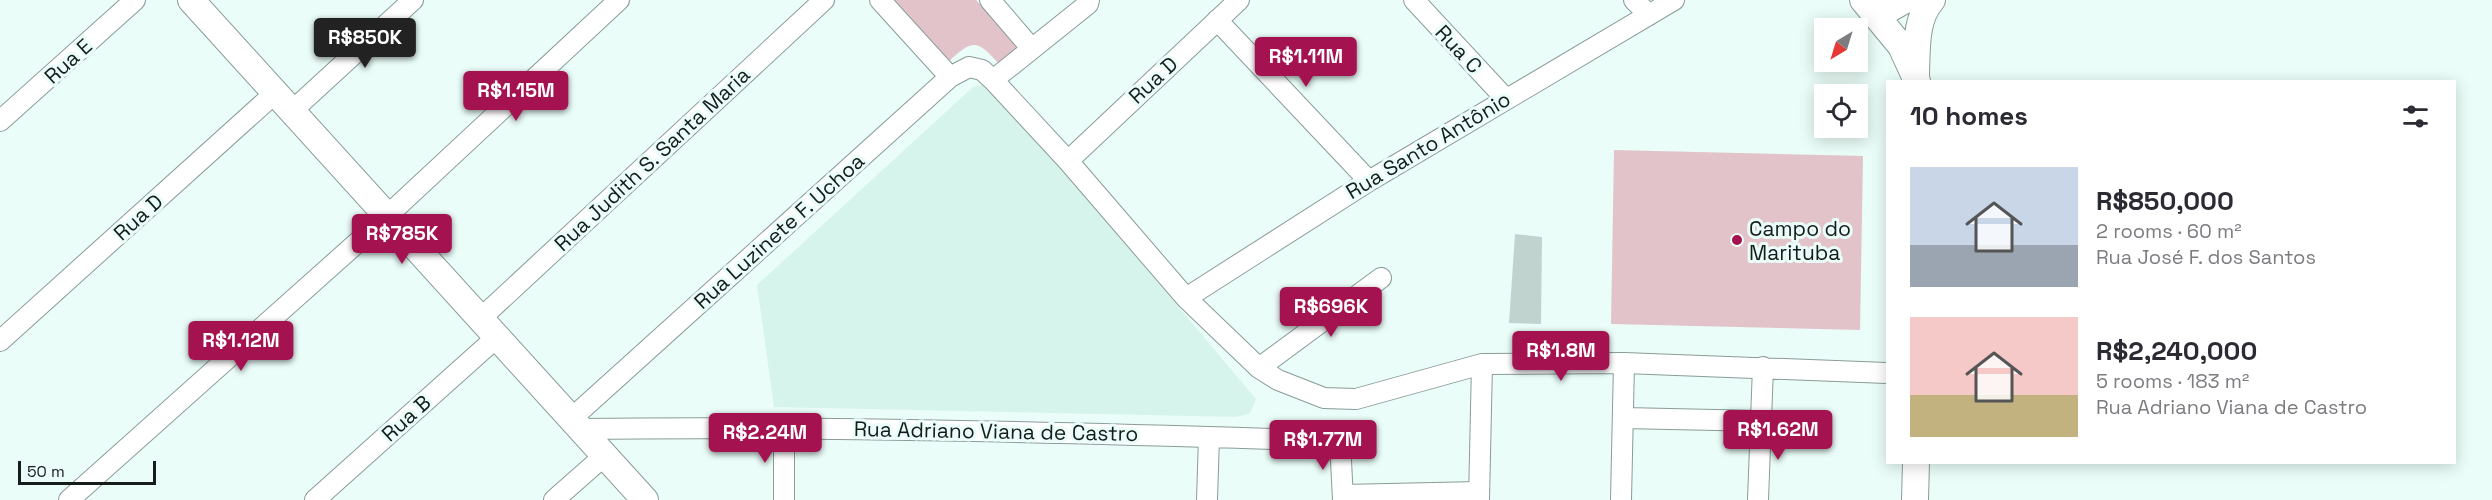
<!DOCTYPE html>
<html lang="en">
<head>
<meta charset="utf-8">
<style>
  :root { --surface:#fff; --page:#f2f2f3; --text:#2b2b33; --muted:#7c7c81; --accent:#a51250 }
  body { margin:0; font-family:"Space Grotesk",sans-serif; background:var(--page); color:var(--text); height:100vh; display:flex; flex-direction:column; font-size:22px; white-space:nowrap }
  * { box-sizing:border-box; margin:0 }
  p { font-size:20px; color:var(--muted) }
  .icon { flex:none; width:33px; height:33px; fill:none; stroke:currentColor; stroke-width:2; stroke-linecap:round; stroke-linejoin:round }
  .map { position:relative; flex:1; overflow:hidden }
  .sheet { position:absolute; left:1886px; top:80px; width:570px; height:384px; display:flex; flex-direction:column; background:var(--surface); border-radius:0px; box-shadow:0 3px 15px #0003 }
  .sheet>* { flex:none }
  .needle { width:39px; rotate:218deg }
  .fabs { position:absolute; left:1814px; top:18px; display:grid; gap:12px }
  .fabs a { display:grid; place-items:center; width:54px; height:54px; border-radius:0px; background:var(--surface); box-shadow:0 3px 15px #0003; font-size:30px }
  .scale { position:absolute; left:18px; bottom:15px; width:138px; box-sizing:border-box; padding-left:6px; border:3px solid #151c1a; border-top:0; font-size:16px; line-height:21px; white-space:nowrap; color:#151c1a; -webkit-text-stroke:4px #eafdf8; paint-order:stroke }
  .price { position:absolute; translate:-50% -51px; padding:0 14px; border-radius:6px; background:var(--accent); color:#fff; font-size:20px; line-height:39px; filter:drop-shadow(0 2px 3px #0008) }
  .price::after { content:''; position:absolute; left:50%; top:36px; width:18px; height:14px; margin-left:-9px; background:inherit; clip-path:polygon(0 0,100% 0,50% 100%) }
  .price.active { background:#222; color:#fff }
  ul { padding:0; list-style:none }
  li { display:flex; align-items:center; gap:18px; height:150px; padding:0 24px }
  li span { display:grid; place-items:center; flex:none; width:168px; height:120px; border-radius:0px; color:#555 }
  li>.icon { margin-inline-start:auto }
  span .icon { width:72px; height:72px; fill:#fffc; stroke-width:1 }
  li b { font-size:26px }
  h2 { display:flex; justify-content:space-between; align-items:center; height:72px; padding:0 24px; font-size:26px }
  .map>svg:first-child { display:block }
  .built { fill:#d7f4ec }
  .green { fill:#e2c3ca }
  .building { fill:#c0d3ce }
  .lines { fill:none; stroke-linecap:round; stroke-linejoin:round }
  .minor-casing { stroke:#8a9c97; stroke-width:22 }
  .tertiary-casing { stroke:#8a9c97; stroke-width:28 }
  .minor { stroke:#fff; stroke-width:20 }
  .tertiary { stroke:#fff; stroke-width:26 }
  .poi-dot { fill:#a51250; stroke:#eafdf8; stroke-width:2 }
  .labels { text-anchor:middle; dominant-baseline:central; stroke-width:6; stroke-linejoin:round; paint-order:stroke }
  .street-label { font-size:21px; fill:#151c1a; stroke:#eafdf8 }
  .poi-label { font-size:21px; fill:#151c1a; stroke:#eafdf8; text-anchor:start }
</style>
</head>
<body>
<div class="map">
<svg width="2492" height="500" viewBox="0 0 2492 500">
  <rect width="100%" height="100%" fill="#eafdf8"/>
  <path class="built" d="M982 85 1003 99 1256 399 1250 413 1237 417 774 407 757 285 973 87Z"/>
  <path class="green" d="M892 0H976L1019 48 1000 65C977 40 974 38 948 62Z
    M1614 150 1863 156 1860 330 1611 324Z"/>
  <path class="building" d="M1515 234 1542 237 1541 324 1509 323Z"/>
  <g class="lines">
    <g class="minor-casing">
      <path id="minor" d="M880 0 950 77
        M990 0 1032 49
        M1414 0 1505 98
        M1634 0 1649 15
        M1217 20 1369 181
        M993 80 1088 4 1089 0
        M292 111 413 0
        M0 121 135 0
        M1068 161 1239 0
        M1186 298 1369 181 1674 0
        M480 319 824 0
        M0 341 275 93
        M1259 368 1381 278
        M1624 418 1761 421
        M571 419 950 77 969 67 982 70 993 80 1068 161 1186 298 1259 368 1278 380 1324 398 1356 399 1482 364 1624 363 1887 373
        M784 427V500
        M580 429C834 426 1087 433 1340 441L1343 500
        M1343 495 1479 492
        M69 500 387 216 619 0
        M315 500 497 337
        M554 500 604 456
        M1207 500 1209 437
        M1479 500 1482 364
        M1621 500 1624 363
        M1758 500 1763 367"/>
    </g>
    <g class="tertiary-casing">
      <path id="tertiary" d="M191 0 645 500
        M1863 0 1901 46 1917 81
        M1877 16 1905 0
        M1916 74C1917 49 1915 19 1932 0
        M1915 500 1916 462"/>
    </g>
    <use href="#minor" class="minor"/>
    <use href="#tertiary" class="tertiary"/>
  </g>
  <circle class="poi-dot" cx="1737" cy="240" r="6"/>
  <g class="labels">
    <g class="street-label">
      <text transform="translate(1459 49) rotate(47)">Rua C</text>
      <text transform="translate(68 61) rotate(-42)">Rua E</text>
      <text transform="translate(1153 80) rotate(-43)">Rua D</text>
      <text transform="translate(1428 145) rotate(-31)">Rua Santo Antônio</text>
      <text transform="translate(652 159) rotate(-43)">Rua Judith S. Santa Maria</text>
      <text transform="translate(138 217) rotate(-42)">Rua D</text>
      <text transform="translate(779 231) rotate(-42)">Rua Luzinete F. Uchoa</text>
      <text transform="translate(406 418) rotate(-42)">Rua B</text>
      <text transform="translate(996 431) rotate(1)">Rua Adriano Viana de Castro</text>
    </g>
    <g class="poi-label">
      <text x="1749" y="228">Campo do<tspan x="1749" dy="24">Marituba</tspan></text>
    </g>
  </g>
</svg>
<div class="fabs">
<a><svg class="needle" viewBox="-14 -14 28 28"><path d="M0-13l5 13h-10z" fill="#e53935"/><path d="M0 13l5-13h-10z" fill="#7c7c81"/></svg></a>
<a><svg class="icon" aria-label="locate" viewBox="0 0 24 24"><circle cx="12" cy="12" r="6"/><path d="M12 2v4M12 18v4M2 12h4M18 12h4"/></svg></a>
</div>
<div class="scale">50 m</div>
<b class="price active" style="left:365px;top:69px">R$850K</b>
<b class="price" style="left:1306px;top:88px">R$1.11M</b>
<b class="price" style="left:516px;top:122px">R$1.15M</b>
<b class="price" style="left:402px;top:265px">R$785K</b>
<b class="price" style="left:1331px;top:338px">R$696K</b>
<b class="price" style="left:241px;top:372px">R$1.12M</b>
<b class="price" style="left:1561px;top:382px">R$1.8M</b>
<b class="price" style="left:1778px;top:461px">R$1.62M</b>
<b class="price" style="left:765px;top:464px">R$2.24M</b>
<b class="price" style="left:1323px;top:471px">R$1.77M</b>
<section class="sheet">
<h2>10 homes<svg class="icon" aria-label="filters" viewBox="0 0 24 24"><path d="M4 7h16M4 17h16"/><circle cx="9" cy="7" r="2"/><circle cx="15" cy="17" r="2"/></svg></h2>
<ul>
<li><span style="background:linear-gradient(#c9d6e8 65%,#9aa5b1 0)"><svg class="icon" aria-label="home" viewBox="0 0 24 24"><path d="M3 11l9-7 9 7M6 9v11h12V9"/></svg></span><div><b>R$850,000</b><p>2 rooms · 60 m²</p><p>Rua José F. dos Santos</p></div></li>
<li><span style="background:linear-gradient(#f6c9c9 65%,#c2b280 0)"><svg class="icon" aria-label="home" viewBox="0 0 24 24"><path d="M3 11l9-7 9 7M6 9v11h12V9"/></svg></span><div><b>R$2,240,000</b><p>5 rooms · 183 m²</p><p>Rua Adriano Viana de Castro</p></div></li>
</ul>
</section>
</div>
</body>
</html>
